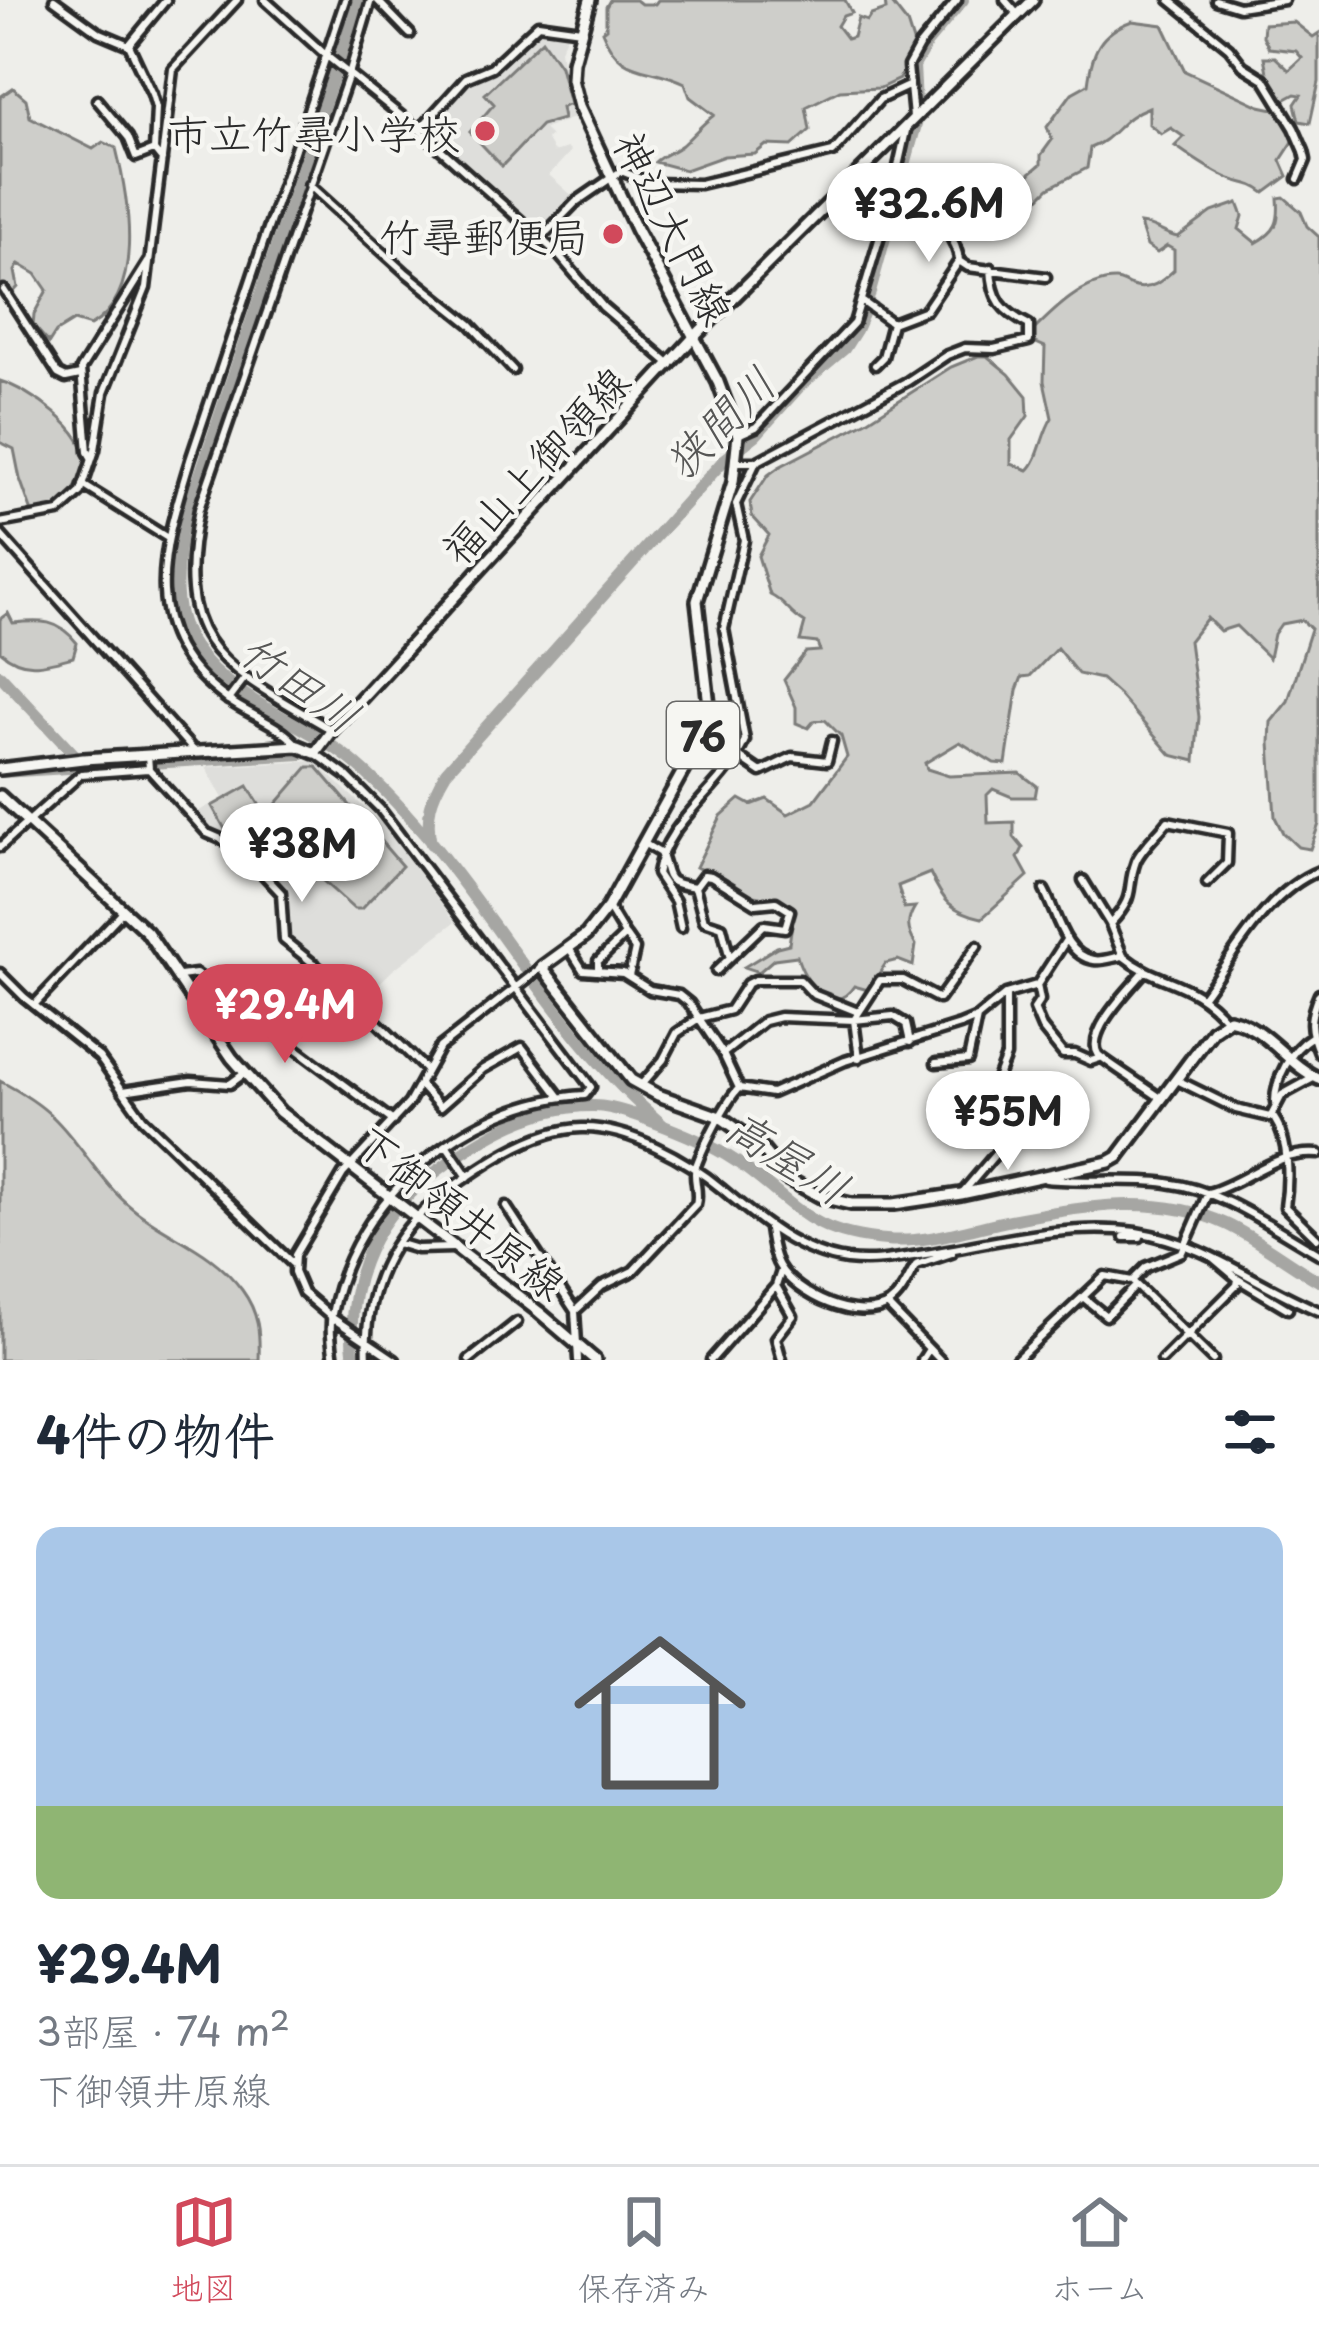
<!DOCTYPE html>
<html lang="ja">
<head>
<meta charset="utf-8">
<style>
  :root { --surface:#fff; --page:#f6f6f7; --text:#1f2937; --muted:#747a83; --line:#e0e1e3; --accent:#d1495b }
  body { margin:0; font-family:"Playpen Sans","Klee One",sans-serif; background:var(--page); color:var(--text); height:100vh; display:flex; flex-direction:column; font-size:45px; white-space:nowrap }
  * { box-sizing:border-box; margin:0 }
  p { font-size:39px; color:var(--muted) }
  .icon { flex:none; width:66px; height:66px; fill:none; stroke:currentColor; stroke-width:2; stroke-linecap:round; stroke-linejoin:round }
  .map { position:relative; height:1360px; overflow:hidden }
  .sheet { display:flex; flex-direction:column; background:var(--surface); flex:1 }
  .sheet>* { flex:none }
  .price { position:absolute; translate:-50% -102px; padding:0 27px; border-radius:42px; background:#fff; color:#222; font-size:39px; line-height:78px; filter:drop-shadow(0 3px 6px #0008) }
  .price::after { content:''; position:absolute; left:50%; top:72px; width:36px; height:27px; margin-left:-18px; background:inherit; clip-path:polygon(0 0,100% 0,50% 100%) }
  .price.current { background:var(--accent); color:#fff }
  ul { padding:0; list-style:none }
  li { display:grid; align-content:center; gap:24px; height:636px; padding:0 36px }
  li+li { border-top:3px solid var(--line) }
  li span { display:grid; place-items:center; height:372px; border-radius:24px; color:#555 }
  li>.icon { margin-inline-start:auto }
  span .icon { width:216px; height:216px; fill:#fffc; stroke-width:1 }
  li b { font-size:51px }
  h2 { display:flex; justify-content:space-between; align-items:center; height:144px; padding:0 36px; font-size:51px }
  .menu { display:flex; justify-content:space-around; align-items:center; height:168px; border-top:3px solid var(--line); background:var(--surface); font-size:33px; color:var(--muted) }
  .menu a { display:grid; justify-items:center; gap:6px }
  .menu .current { color:var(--accent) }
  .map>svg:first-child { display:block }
  .built { fill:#dededb }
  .green { fill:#cececa; stroke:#7c7c7a; stroke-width:3 }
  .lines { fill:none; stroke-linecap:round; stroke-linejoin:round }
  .river { stroke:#a6a6a3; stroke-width:12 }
  .minor-casing { stroke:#2b2b2b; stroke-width:15 }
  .secondary-casing { stroke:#2b2b2b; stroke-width:18 }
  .primary-casing { stroke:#2b2b2b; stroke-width:18 }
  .minor { stroke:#f6f6f2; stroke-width:6 }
  .secondary { stroke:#f6f6f2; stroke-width:9 }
  .primary { stroke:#f6f6f2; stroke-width:9 }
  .poi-dot { fill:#d1495b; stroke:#f6f6f2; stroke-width:4.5 }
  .labels { text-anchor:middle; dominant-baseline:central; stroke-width:9; stroke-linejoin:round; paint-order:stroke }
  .shield { fill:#f6f6f2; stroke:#686867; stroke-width:3 }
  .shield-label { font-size:39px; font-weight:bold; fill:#2b2b2b }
  .poi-label { font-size:42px; fill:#2b2b2b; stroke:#f6f6f2; text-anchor:end }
  .street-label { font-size:42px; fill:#2b2b2b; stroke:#f6f6f2 }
  .water-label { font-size:45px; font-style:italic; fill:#565655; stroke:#f6f6f2 }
</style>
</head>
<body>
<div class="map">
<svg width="1319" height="1360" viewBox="0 0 1319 1360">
  <rect width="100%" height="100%" fill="#eeeeea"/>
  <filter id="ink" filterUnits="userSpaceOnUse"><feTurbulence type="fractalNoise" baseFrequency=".00833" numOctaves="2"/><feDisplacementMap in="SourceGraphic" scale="24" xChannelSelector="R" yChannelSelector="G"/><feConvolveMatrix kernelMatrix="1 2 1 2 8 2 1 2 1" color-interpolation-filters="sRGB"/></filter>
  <g filter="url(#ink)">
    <path class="built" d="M546 25 569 30 560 50 568 94 578 116 544 129 551 136 546 139 554 152 568 148 571 151 549 175 576 199 544 232 536 233 425 129 467 79 495 67 537 28Z
      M314 761 382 824 455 922 394 969 360 1002 283 935V891L236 842 209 831 193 814 223 798 205 767Z"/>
    <path class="green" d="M610 0H636L641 4H655L658 0H845L852 13 843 16 837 26 847 39 853 37 858 18 867 21 871 15 886 10 885 0H889L907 23 915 48 899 79 880 88 840 90 806 107 810 130 792 146 766 145 755 154 724 156 685 170 655 162C663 154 672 153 682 145 693 135 702 124 714 115L690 97 685 83C646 64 620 78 602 31L606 28V7Z
      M1132 21 1163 25 1185 71 1260 106 1279 110 1296 137 1281 160 1288 176 1265 193C1249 181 1244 185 1228 178 1209 170 1192 157 1175 146L1184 137 1171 128 1161 134 1149 124V107C1119 118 1115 139 1090 148L1087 168 1049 188 1022 215 1030 173 1041 164V155L1052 140 1047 127 1072 93 1088 84C1092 52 1099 33 1132 21Z
      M1294 22 1313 37 1319 33V82L1310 123 1299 121 1295 104 1301 95 1295 94 1282 101 1268 77 1264 57H1275L1289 70 1302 58 1296 51 1269 48 1263 36 1264 24Z
      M542 40 560 66 570 104 561 108 563 119 541 125 502 166 470 132 494 104 485 94Z
      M13 88 26 99 30 117 93 149 103 142 116 148C129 201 145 296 90 326L74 321 56 332 49 343 33 325 34 314 47 290 36 274 19 264 15 271 18 287 9 297 0 291V97Z
      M1284 197 1301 212 1307 226 1319 237V824L1310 849 1298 847 1283 833 1275 817 1270 743 1271 722 1288 701 1311 629 1302 620 1281 624 1274 634 1269 658 1236 626 1220 631 1207 618 1189 641 1199 717 1195 761 1171 755 1119 695 1101 679 1078 674 1057 648 1030 676 1022 677 1017 690 1006 764 994 763 960 742 925 763 927 769 949 776 1020 773 1037 786 1035 797H1012L993 789 987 795 988 823 1014 822V837L1023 848 1018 858 1028 876 982 918C951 911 943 901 930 873L898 886 904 908 915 907C906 921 907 931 916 945L913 966 898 960 886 963 868 990 854 986C832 1019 803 980 797 956L774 959 759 972 744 967 777 947 789 944 794 910 786 902 754 896 696 867 721 816 740 799 751 805 767 799 788 814 814 801 847 757 841 736 825 720 814 721 808 728 796 723V707L784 680 806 652 820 651 817 643 800 641 805 623C788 614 786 602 770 595L758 556 769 535 752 516 750 502 768 475 779 467 867 421 951 367 978 356H987L1009 374 1027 396 1028 416 1011 440V464L1028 470C1039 461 1042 433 1052 418L1044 381 1045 347 1034 342V330C1054 310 1084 280 1115 280 1123 280 1124 284 1132 286 1150 292 1162 281 1174 270V250L1167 246 1157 253 1147 246 1140 224C1155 225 1163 234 1178 237L1212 212 1238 203 1243 216 1239 229 1256 243C1277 231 1280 222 1278 198Z
      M0 381C29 390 88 429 86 465 85 473 78 484 73 491 63 505 51 511 33 515L20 479 14 449 0 442Z
      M8 613 13 623C41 620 58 619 77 643L73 657C44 665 24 672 0 651V619Z
      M308 767H317L402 866 361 909H354L312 871 304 877 294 871 256 828 264 819 230 838 212 806 248 786 266 816Z
      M0 1081C19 1091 38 1102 53 1117 82 1145 100 1182 132 1208 169 1238 212 1249 242 1290 259 1313 260 1333 259 1360H0Z"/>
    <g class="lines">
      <path class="river" d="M359 0 181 532C176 571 170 612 194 647 233 704 306 721 356 764 477 869 541 1024 664 1126
        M0 675 84 765
        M1 772 302 754
        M431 844C425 815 431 797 446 772L724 460 756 435 800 386 844 349 856 330 866 307 917 121 914 66 927 43 963 0
        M354 1360C344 1293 368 1225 423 1182 470 1144 530 1105 594 1106 618 1107 641 1117 664 1126 692 1137 720 1149 744 1167 798 1207 811 1234 886 1240 925 1244 972 1228 1011 1220 1081 1206 1159 1193 1226 1224 1258 1239 1287 1263 1319 1281"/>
      <g class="minor-casing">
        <path id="minor" d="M54 0 98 32 129 45 152 94 156 108 154 150 162 160
          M265 0 328 57 419 130 557 253 603 307 671 365
          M377 0 410 34
          M1005 0 1018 15
          M1170 0 1229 48 1243 66 1264 79 1294 128 1304 151 1306 160 1298 179
          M1216 0 1239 7 1284 0
          M129 45 166 0
          M97 100 128 137 136 157 154 150
          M913 117 908 66 919 46 957 0
          M419 130 466 78 492 67 538 24 581 30
          M309 185 405 272 470 324 513 370
          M540 239 576 202 621 171 651 183 700 184 833 152 880 99 908 86
          M959 261 968 267 1046 277
          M4 290 58 374 66 378 80 375
          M863 302 892 323 926 310 959 261C958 242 938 215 919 208 911 204 899 205 890 203
          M875 365 883 357 892 323
          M738 435 756 427 854 323 890 203 907 126
          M92 459 88 452 81 369 148 262
          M738 462H756L908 381 947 355 965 348 994 349 1029 341V325C1002 311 992 300 991 268
          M83 485 166 537
          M0 523 59 512 81 492 95 450 104 393 146 288 173 69 237 0
          M0 534 194 751
          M228 700 244 679
          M332 730C225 667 170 649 199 509L349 74 371 0
          M704 733 761 772 792 757 827 761 832 741
          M298 746C280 724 250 716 227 699 136 633 162 552 190 460L345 0
          M315 753 348 777 380 809 591 1087 585 1095C468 1101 353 1198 332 1314 329 1329 332 1345 334 1360
          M148 755 149 769 207 833 237 846 281 893 284 940 335 981 426 1070
          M645 844 660 853C671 878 660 882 695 887L704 921 722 927 729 955
          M0 847 81 774 148 769
          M1083 880 1110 924 1123 956
          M695 887 704 875 711 876 756 904 776 902 790 911 785 928 764 925 716 971
          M1044 890C1056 911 1064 956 1094 960 1102 962 1114 957 1123 956 1160 986 1191 978 1226 1020
          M1110 924C1138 894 1125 891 1136 861 1142 847 1159 833 1168 821L1228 833 1227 863 1207 883
          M681 928 675 901 657 874C665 820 724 789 745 740L724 629 744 540 736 504 756 462
          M626 936 635 949 629 976
          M569 948 583 970 623 973 650 990 679 995 689 1003 723 1054 739 1088
          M598 968V961L625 935 608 907
          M0 973 24 997 99 1057 143 1119 292 1263
          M1143 973C1129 989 1085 1033 1098 1054 1101 1059 1152 1091 1162 1099
          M180 976 196 974 393 1121
          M1037 985 1040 1000 1034 1009 1042 1028 1063 1054H1075L1091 1061 1100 1058
          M1319 994C1308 1018 1309 1030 1319 1053
          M1203 996C1235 953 1268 891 1319 871
          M34 1005 124 910
          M256 1018 315 964
          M723 1054 764 1021 780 1017 854 1020 893 1016 906 1024 910 1042
          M859 1058 854 1020 880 980H903L939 999 977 946
          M936 1063 968 1060 977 1018
          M1175 1079 1236 1109 1274 1118C1290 1142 1289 1181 1285 1207L1317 1238
          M420 1085 440 1107 483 1069 522 1047 560 1097
          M641 1085 663 1060 677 1033 699 1018 730 1010 747 984 755 980H800L813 994 858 1012
          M123 1091 191 1081 230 1084 245 1073
          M992 1092 1006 1056V994
          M1275 1102C1275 1079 1291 1049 1311 1037
          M1271 1116 1282 1095 1315 1077
          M447 1146 468 1177
          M1046 1179C1085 1183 1127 1178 1167 1183 1223 1190 1271 1227 1319 1254
          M963 1192 1021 1124
          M506 1206 575 1311 578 1360
          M769 1229C771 1242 773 1256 779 1266 796 1295 858 1324 889 1304 903 1294 908 1278 916 1265L952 1253
          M1124 1237H1140
          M397 1243 417 1249 453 1248
          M1238 1279 1288 1309
          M1132 1281 1213 1360
          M776 1286 793 1316 776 1338 782 1360
          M1084 1298 1106 1316 1136 1286
          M887 1305 940 1360
          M575 1311 602 1286 633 1271 696 1204C700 1191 692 1178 696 1166 703 1147 726 1101 739 1088L772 1093 845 1061 960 1025 977 1018 1006 994 1037 985 1066 940
          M367 1360C363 1293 389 1235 443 1194 480 1167 534 1129 582 1128 629 1127 687 1160 722 1189 759 1220 797 1253 847 1260 873 1263 894 1259 919 1255 990 1244 1064 1222 1136 1232 1206 1243 1256 1285 1319 1311
          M395 1360 331 1317 303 1293 294 1272 295 1255 343 1174 409 1103 440 1047 542 967
          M469 1360 517 1322
          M711 1360 776 1286 781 1271
          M922 1360 929 1349
          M1016 1360 1105 1276 1132 1281 1146 1267 1182 1252 1208 1193C1248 1182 1275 1150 1319 1154
          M1162 1360 1237 1285 1238 1279 1212 1257"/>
      </g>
      <g class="secondary-casing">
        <path id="secondary" d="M0 769 83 759 298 746 315 753 332 730 694 337 1033 0
          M0 796 147 932 232 1058 280 1112 539 1312 595 1360"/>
      </g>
      <g class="primary-casing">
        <path id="primary" d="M590 0 573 62 572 79 579 107 636 229 718 382 738 435 733 482 697 601 709 705 704 733 608 907 586 935 542 967 631 1080 658 1095 720 1117 757 1143 786 1178 821 1197 851 1204H894L961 1194 1109 1162 1118 1157 1213 1030 1229 1019C1267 1027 1285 1063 1319 1079"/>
      </g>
      <use href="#minor" class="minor"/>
      <use href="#secondary" class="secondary"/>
      <use href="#primary" class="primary"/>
    </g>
  </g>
  <g class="poi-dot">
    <circle cx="485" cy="131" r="12"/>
    <circle cx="613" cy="234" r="12"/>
  </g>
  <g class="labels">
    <rect class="shield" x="667" y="702" width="72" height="66" rx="9"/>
    <g class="shield-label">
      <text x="703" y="735">76</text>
    </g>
    <g class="poi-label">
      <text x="461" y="131">市立竹尋小学校</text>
      <text x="589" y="234">竹尋郵便局</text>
    </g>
    <g class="street-label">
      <text transform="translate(675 227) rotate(63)">神辺大門線</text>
      <text transform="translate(534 464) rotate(-47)">福山上御領線</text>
      <text transform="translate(462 1211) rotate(38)">下御領井原線</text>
    </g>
    <g class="water-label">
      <text transform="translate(718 421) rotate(-45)">狭間川</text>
      <text transform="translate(301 681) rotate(35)">竹田川</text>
      <text transform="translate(789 1155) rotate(32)">高屋川</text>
    </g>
  </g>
</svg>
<b class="price" style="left:929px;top:265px">¥32.6M</b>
<b class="price" style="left:302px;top:905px">¥38M</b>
<b class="price current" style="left:285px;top:1066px">¥29.4M</b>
<b class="price" style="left:1008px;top:1173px">¥55M</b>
</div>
<section class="sheet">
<h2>4件の物件<svg class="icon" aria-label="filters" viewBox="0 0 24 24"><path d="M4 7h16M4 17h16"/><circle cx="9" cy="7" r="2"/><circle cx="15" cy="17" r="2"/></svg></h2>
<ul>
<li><span style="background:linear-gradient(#a9c7e8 75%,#8fb573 0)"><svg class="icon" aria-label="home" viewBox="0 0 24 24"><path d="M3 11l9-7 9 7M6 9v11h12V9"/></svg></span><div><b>¥29.4M</b><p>3部屋 · 74 m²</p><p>下御領井原線</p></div></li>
</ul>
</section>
<nav class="menu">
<a class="current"><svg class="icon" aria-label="map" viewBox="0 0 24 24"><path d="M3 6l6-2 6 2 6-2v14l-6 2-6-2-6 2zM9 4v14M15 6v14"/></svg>地図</a>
<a><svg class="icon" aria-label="saved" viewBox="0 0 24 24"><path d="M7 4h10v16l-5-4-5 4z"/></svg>保存済み</a>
<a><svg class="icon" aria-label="home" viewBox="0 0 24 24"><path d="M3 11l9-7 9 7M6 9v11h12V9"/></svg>ホーム</a>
</nav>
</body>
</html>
